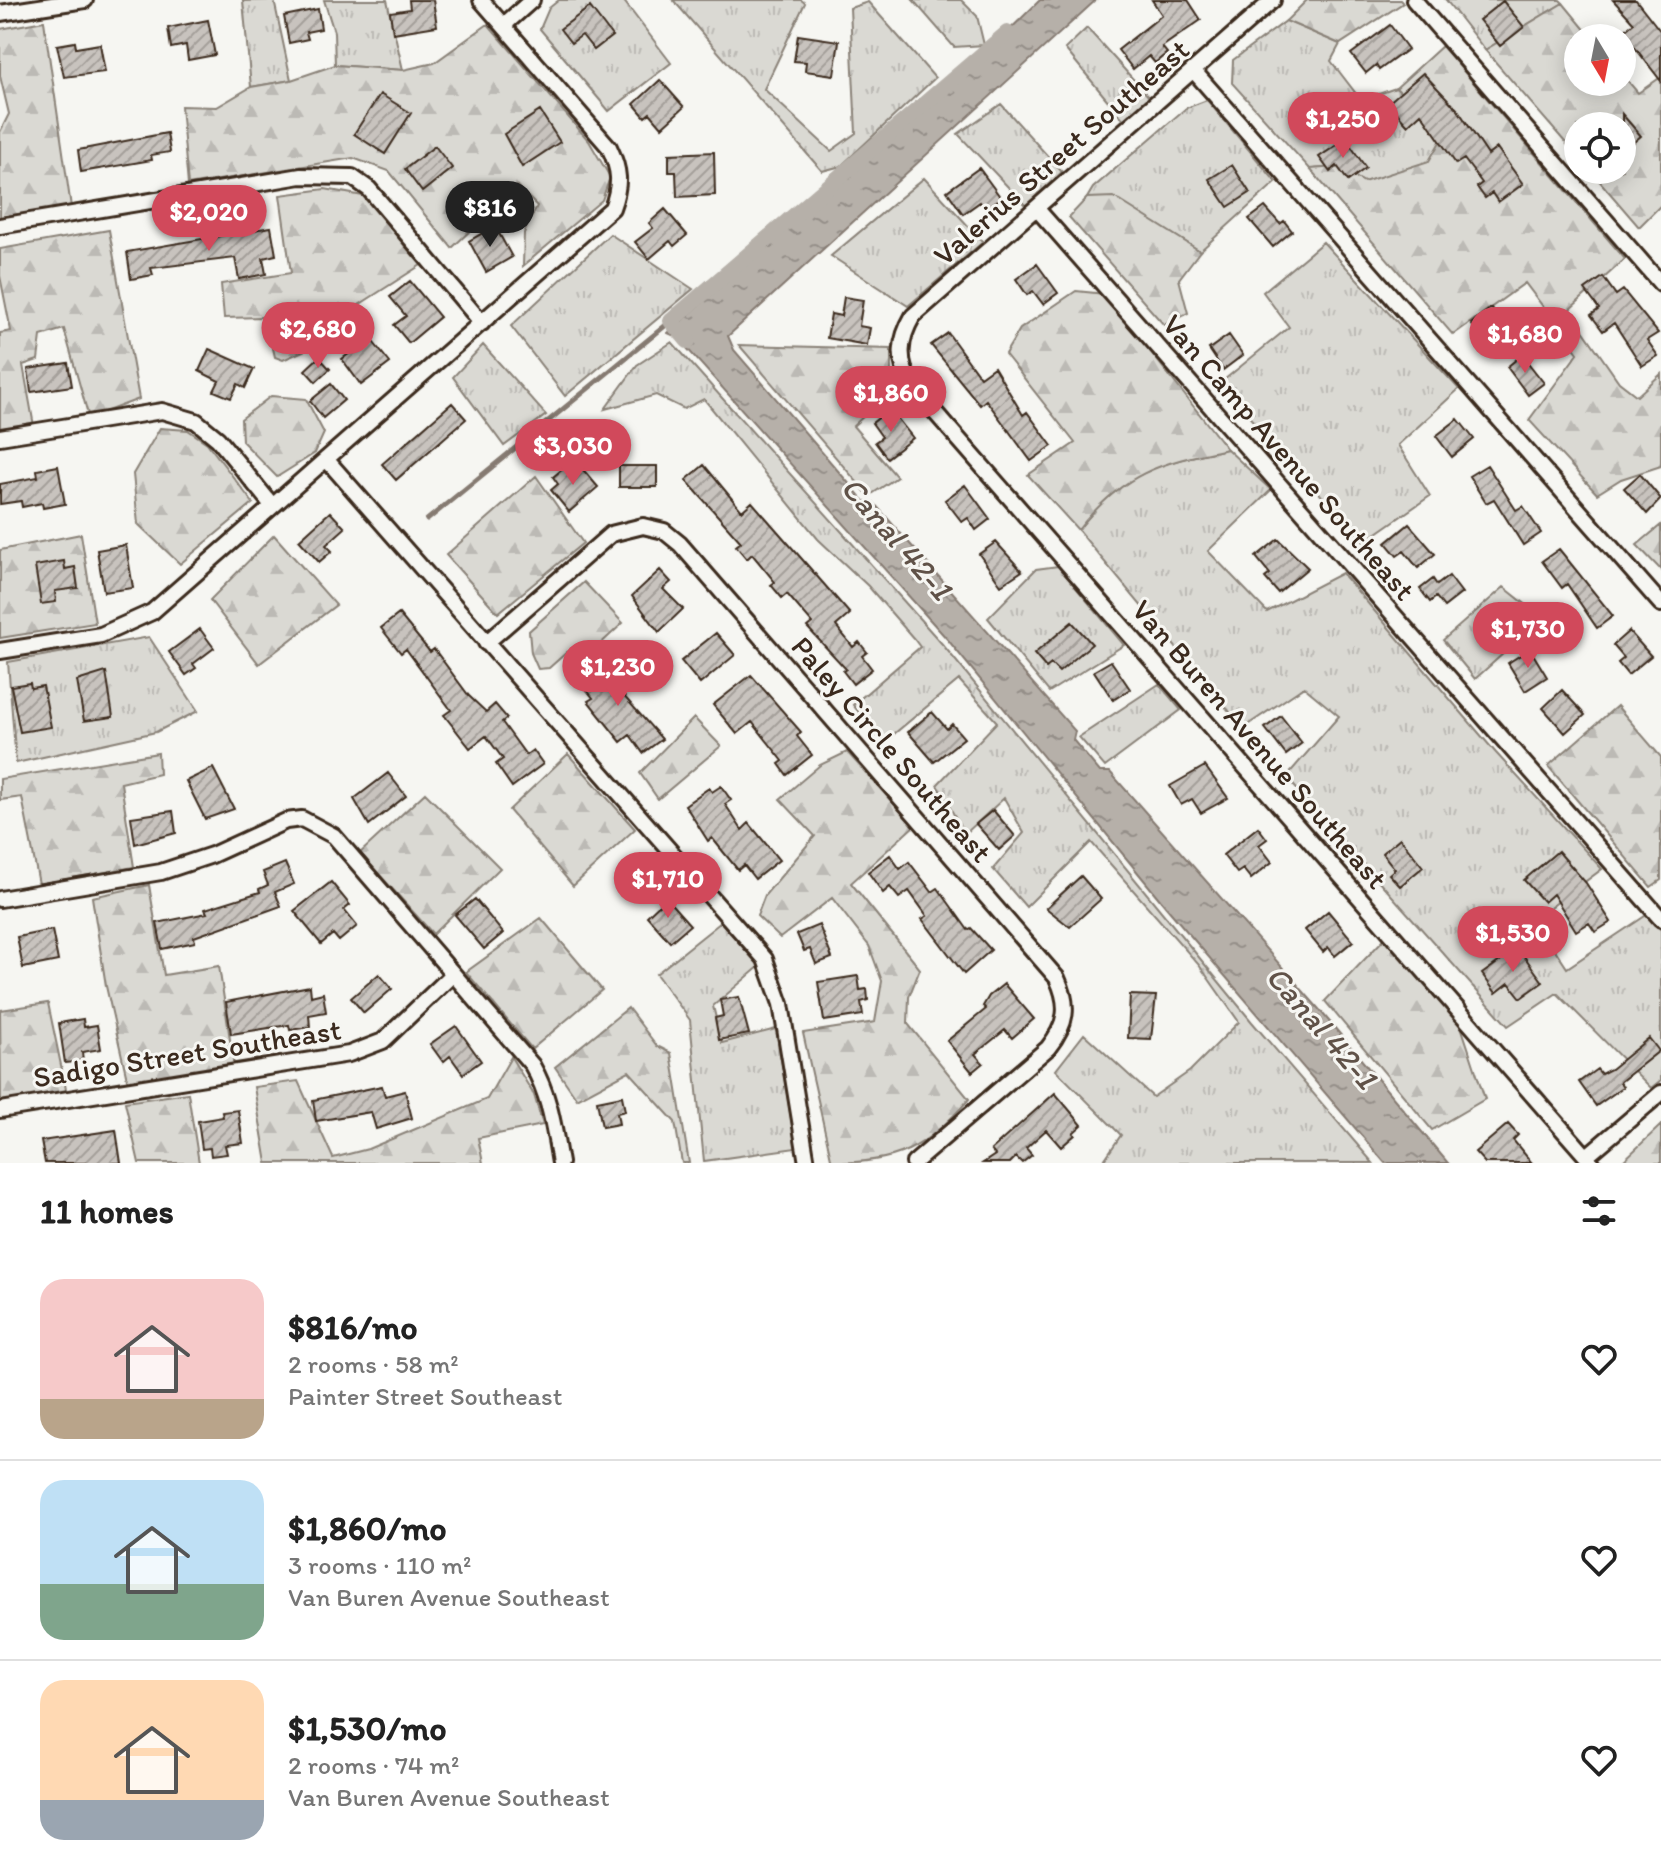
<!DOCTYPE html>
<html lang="en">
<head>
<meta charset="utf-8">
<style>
  :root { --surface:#fff; --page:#f6f6f6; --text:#222; --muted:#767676; --line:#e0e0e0; --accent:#d1495b }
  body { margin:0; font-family:Itim,sans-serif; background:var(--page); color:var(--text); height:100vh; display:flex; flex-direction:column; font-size:30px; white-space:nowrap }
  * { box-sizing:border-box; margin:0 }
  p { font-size:26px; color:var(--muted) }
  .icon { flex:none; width:44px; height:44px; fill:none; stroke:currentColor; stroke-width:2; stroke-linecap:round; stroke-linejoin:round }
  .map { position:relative; height:1163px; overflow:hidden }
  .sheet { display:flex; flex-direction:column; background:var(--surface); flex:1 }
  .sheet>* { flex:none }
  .needle { width:52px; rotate:170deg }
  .buttons { position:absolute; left:1564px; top:24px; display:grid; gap:16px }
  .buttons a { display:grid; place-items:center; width:72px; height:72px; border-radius:50%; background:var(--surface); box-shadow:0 4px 20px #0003; font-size:40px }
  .price { position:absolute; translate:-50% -68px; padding:0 18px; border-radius:28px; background:var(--accent); color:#fff; font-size:26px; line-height:52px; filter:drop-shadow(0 2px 4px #0008) }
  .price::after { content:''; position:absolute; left:50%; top:48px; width:24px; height:18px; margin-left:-12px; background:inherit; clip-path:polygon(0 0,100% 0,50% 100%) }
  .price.selected { background:#222; color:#fff }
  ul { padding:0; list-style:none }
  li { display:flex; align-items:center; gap:24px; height:200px; padding:0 40px }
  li+li { border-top:2px solid var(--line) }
  li span { display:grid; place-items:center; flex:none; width:224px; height:160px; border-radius:24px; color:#555 }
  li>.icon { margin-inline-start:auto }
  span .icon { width:96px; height:96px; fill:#fffc; stroke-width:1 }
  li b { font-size:34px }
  h2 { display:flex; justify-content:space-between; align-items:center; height:96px; padding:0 40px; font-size:34px }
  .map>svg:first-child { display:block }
  .grass { fill:url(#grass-tufts); stroke:#8a8278; stroke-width:2 }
  .forest { fill:url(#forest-firs); stroke:#8a8278; stroke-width:2 }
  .water { fill:url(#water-ripples); stroke:#857a71; stroke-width:2 }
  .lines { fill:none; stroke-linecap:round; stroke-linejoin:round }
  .stream { stroke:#857a71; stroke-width:5 }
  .canal { stroke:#b6b0a9; stroke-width:16 }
  .building { fill:url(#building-hatch); stroke:#3b2a1e; stroke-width:2 }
  .street-casing { stroke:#3b2a1e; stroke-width:20 }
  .street { stroke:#f6f6f2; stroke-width:14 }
  .labels { text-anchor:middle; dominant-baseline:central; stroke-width:6; stroke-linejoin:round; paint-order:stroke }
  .street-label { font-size:30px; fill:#3b2a1e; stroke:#f6f6f2 }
  .water-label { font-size:32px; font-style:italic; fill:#605248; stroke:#f6f6f2 }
</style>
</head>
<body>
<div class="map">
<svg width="1661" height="1163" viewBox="0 0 1661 1163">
  <defs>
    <pattern id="grass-tufts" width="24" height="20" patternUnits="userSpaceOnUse" patternTransform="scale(2)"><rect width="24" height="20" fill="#dad9d3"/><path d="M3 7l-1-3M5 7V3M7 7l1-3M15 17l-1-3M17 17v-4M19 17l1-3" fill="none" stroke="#bcbab5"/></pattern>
    <pattern id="forest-firs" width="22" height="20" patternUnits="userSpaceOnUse" patternTransform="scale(2)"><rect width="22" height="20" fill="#dad9d3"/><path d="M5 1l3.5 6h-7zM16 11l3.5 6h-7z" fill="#bcbab5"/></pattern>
    <pattern id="water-ripples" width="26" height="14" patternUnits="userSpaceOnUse" patternTransform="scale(2)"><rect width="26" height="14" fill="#b6b0a9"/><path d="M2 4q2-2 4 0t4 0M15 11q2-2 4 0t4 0" fill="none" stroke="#958f89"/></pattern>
    <pattern id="building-hatch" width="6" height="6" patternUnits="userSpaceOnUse" patternTransform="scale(2)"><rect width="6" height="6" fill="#c8c3be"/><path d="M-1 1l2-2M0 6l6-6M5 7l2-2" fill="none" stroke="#a49f9a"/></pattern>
  </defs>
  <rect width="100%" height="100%" fill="#f6f6f2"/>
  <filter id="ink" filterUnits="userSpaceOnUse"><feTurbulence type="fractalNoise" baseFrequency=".0125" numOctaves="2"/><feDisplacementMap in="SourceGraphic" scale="16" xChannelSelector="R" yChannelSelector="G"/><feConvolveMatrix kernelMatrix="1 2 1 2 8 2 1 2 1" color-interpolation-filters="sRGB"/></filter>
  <g filter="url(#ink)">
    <path class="grass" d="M274 0 291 80 251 87 243 1Z
      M324 0H387L403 70 335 65 334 32Z
      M559 0H623L671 63 609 111 540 29 549 8Z
      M673 0H801L805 3 764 89 831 151 856 133 850 8 868 2 935 78 841 166 822 171Z
      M913 0H961L977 16 984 45 954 47Z
      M1446 0H1560L1563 3 1485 50Z
      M1286 21 1340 44 1331 61 1361 100 1396 88 1446 134 1429 162 1364 182 1337 167 1310 169 1232 83 1233 60Z
      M1087 28 1150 98 1124 120 1065 49Z
      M1207 100 1276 182 1200 251 1114 198H1087L1093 188 1186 108Z
      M1001 104 1062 172 1026 206 958 134Z
      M924 178 983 242 908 306 831 256Z
      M610 234 693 289 565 396 511 326Z
      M1323 242 1459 389 1398 445 1430 496 1364 542 1219 384 1289 327 1263 292Z
      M672 342 943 645 1252 1022 1373 1163H1102L1121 1135 1056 1070 1084 1034 1153 1097 1190 1071 1239 1022 1199 965 1091 842 1026 907 993 869 1024 833 1004 798 965 834 937 785 997 722 959 680 883 743 853 705 920 647 914 639 868 586 818 539 704 399 684 409 656 395 605 409 637 365Z
      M483 345 546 415 504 446 453 377Z
      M1227 449 1271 490 1208 551 1267 612 1342 573 1496 753 1602 869 1535 919 1567 968 1648 914 1661 930V1080L1651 1088 1557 993 1508 1026 1286 777 1339 716 1304 687 1243 728 1078 530C1123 472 1158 463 1227 449Z
      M1058 566 1124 645 1049 692 988 618 1036 569Z
      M1504 587 1543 618 1475 679 1443 640Z
      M149 637 198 711 156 732 16 763 8 662Z
      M1159 684 1181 710 1105 767 1079 737Z
      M721 922 760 966 713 1006 722 1043 776 1029 796 1148 704 1161 690 1020 656 974Z"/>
    <path class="forest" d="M1307 0H1400L1403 3 1340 44 1286 21Z
      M1563 3 1592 38H1578V82H1622V74L1638 93 1661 77V205L1639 227 1590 170H1622V126H1578V157L1485 50Z
      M44 21 71 207 0 217V132L9 114 0 76V29Z
      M488 24 589 141 610 177 602 200 523 266 524 233 537 206 517 186 452 248 389 171 353 158 188 185 181 106 217 107 251 87 291 80 335 65 403 70 434 63Z
      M1442 46 1625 259 1569 310 1619 382 1637 396 1661 374V466L1621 479 1597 494 1529 420 1578 353 1525 283 1453 335 1310 169 1337 167 1364 182 1429 161 1445 133 1396 88Z
      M325 189 363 196 421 265 340 317 310 314V348L283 360 275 357 266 317 224 318 221 284 291 273 280 195Z
      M1114 197 1200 251 1179 279 1188 313 1164 325 1069 217 1087 198Z
      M109 230 139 399 89 418 64 329 41 336 38 360 23 365 34 426 0 431V333L11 331 0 276V249Z
      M1076 291 1105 294 1227 449C1159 463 1123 473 1078 530L1028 475 1075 443 1005 354 1020 329Z
      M739 345 891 349V371L905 397 878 403 853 426 897 477 869 496Z
      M271 396 306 399 324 433 315 453 277 477 242 441 241 419Z
      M160 428 188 430 207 443 253 503 180 564 138 524 133 474Z
      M536 476 583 543 498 613 446 555Z
      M1661 525V570L1637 545Z
      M81 534 95 623 0 638V550Z
      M274 535 336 605 259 664 210 600Z
      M584 582 623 623 583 660 567 652 549 668 538 669 531 653 529 631Z
      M1617 706 1661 757V880L1651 887 1548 766Z
      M694 718 721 746 658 799 640 773Z
      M847 752 914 826 851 883 920 969 909 997 908 1024 969 1099C926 1149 897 1163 832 1163L803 1033 875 1022 882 981 869 946 832 898 780 938 757 916 765 895 815 836 780 799 820 765Z
      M158 753 159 774 121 783 134 867 39 884 22 797 0 800V779Z
      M568 754 635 829 573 886 509 810Z
      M425 793 500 868 433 934 360 853Z
      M149 885 164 975 219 966 234 1066 128 1083 106 986 92 897Z
      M541 918 602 990 532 1049 466 972Z
      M1384 939 1459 1020 1485 1099 1432 1130 1325 1001Z
      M48 1003 67 1094 1 1103 0 1010Z
      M628 1008 657 1046 671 1053 689 1163H682L675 1122 629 1071 577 1099 555 1067Z
      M511 1057 534 1095 543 1125 478 1138 483 1163H267L254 1087 298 1081 333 1158 368 1149 487 1099Z
      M188 1093 199 1163H139L125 1102Z
      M1661 1125V1163H1621Z"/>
    <path class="water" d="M1040 0H1096L728 336 734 350 864 501 873 502 1075 731 1073 740 1100 772H1110L1318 1008 1448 1163H1385L1166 907 948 640 677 337 668 333 989 50Z"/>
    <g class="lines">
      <path class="stream" d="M427 520 671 321"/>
      <path class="canal" d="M688 341 671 321 1007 33"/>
    </g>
    <path class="building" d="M409 0H433L437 26 393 33 390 12 410 9Z
      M1152 0H1188L1201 20 1162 47 1167 53 1155 63 1149 56 1133 69 1118 50 1162 15Z
      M1613 0H1636L1661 32V81L1623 32 1634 23Z
      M1503 1 1524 27 1500 46 1479 20Z
      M590 7 612 36 594 50 582 35 571 43 560 29Z
      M318 9 321 29 306 32 308 39 289 43 284 16Z
      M208 20 215 55 188 60 186 45 171 48 168 28Z
      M1390 25 1408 49 1379 70 1376 65 1366 73 1351 54Z
      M798 35 839 41 834 75 805 71 806 62 794 61Z
      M75 42 76 48 100 44 105 72 64 77 57 45Z
      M1423 73 1458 110 1488 155 1497 148 1523 184 1498 202 1492 193 1485 198 1477 187 1482 183 1464 159 1456 164 1421 113 1408 125 1388 103Z
      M660 80 684 107 662 127 650 113 645 117 634 104Z
      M380 94 411 113 385 154 354 134Z
      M540 111 560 142 522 167 504 134Z
      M1622 114 1641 136 1622 152Z
      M167 133 170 152 151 155 152 160 81 172 78 150Z
      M1346 139 1366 168 1348 181 1337 166 1330 172 1319 157Z
      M435 146 452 168 422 192 405 169Z
      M714 152 715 195 677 197 676 172H669V154Z
      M1232 165 1250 193 1228 207 1209 179Z
      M979 168 1001 198 985 209 980 202 963 214 947 191Z
      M1265 207 1280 224 1284 221 1292 231 1273 247 1249 219Z
      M665 209 687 235 674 246 670 241 649 259 635 242 653 228 649 223Z
      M495 226 512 257 486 272 469 241Z
      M271 227 276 255 263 258 266 274 239 279 235 258 151 268 153 275 131 279 127 252Z
      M1037 264 1058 293 1043 304 1033 291 1027 295 1016 279Z
      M1603 277 1616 295 1623 290 1658 333 1647 340 1658 356 1642 366 1614 323 1603 331 1591 315 1599 309 1585 290Z
      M410 281 440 317 409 343 394 325 406 316 390 297Z
      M844 297 863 300 859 326 870 328 867 345 827 338 831 314 841 316Z
      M1491 308 1512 334 1492 350 1471 324Z
      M948 333 980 377 994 367 1023 415 1027 412 1052 446 1031 461 986 400 980 405 931 345Z
      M1229 335 1243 355 1223 370 1209 349Z
      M370 338 390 363 361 385 342 359Z
      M209 349 254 369 245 388 238 384 231 398 214 391 219 381 199 371Z
      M1522 355 1544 383 1528 395 1507 367Z
      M319 357 330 369 316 382 305 370Z
      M68 363 72 386 31 392 28 369Z
      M331 384 344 400 323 418 310 401Z
      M452 403 466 419 396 480 382 464Z
      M890 409 913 438 887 458 875 442 882 437 872 423Z
      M1458 419 1474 439 1452 457 1436 436Z
      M579 465 598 487 569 512 551 490 558 484 553 477 565 467 570 473Z
      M704 465 742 511 752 502 850 614 836 626 853 647 859 642 867 652 862 656 872 669 853 684 843 671 846 669 807 627 812 623 787 594 782 598 771 585 775 582 752 554 747 559 736 546 741 542 686 480Z
      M1487 465 1516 510 1523 506 1541 533 1523 545 1494 499 1486 503 1469 476Z
      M58 466 65 504 43 508 42 503 22 507 21 501 0 504V484L38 477 37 470Z
      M619 466H657V487H619Z
      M1640 474 1661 499 1647 514 1624 488Z
      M965 485 990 519 976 530 968 518 962 522 945 500Z
      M330 512 345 528 326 545 332 551 319 562 299 540Z
      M1409 524 1435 554 1418 568 1404 551 1397 556 1386 543Z
      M1278 539 1308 568 1278 593 1265 578 1270 574 1256 557Z
      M996 542 1022 571 1001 585 979 554Z
      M126 545 133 588 104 592 97 550Z
      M1559 549 1613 616 1597 628 1567 584 1562 588 1542 561Z
      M64 561 65 569 75 567 78 588 55 591 56 602 41 604 35 566Z
      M660 570 671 582 663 589 683 609 659 632 632 596Z
      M1449 576 1462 593 1444 607 1436 597 1430 602 1420 589 1433 579 1437 585Z
      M399 614 430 652 434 649 469 696 486 712 495 704 507 718 502 722 526 755 533 750 543 764 512 787 496 764 503 759 486 736 470 748 444 715 451 710 406 649 401 653 381 628Z
      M1072 622 1092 644 1059 672 1051 664 1046 668 1034 654Z
      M200 629 214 648 193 664 196 668 186 675 169 652Z
      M1629 631 1651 656 1628 675 1618 663 1624 658 1613 645Z
      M716 633 735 655 700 684 681 661Z
      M1530 649 1547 677 1525 691 1508 663Z
      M605 661 620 680 614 685 662 739 643 753 630 735 621 742 588 701 593 698 579 680Z
      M1111 661 1130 689 1113 700 1094 671Z
      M106 672 113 717 84 721 77 681Z
      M751 675 801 732 797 736 812 755 787 775 779 764 783 761 752 722 737 734 713 705Z
      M30 683 31 688 43 686 51 727 20 732 11 686Z
      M1562 690 1585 715 1565 733 1543 708Z
      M932 712 947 729 952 724 964 738 934 762 908 732Z
      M1281 716 1302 743 1286 755 1265 728Z
      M1205 766 1228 798 1201 813 1192 799 1181 805 1170 786Z
      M213 768 234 809 205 819 186 781Z
      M388 773 406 796 369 825 354 799Z
      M721 786 731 800 725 804 742 830 749 823 779 860 755 879 744 865 738 870 712 838 708 841 685 805 709 788 712 792Z
      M993 810 1015 836 999 850 976 824Z
      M173 811 176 833 135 844 131 817Z
      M1258 827 1267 839 1259 845 1272 862 1251 879 1243 869 1237 873 1223 855Z
      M1400 838 1423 867 1400 886 1389 874 1395 869 1382 853Z
      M1558 851 1586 883 1611 922 1595 932 1589 923 1576 931 1553 894 1544 902 1524 880Z
      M890 855 900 869 909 862 932 892 938 888 968 930 971 928 991 950 964 974 922 919 927 916 909 891 899 898 890 887 883 893 868 872Z
      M285 863 294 884 275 892 281 906 194 937 195 942 162 949 157 923 207 913 205 909 260 892 259 889 268 885 263 872Z
      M1081 876 1101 899 1070 927 1046 908Z
      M331 882 350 905 344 910 357 926 339 941 333 934 321 944 294 911Z
      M666 898 690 925 670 942 647 916Z
      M475 899 503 933 484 949 455 915Z
      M1328 911 1353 941 1335 956 1328 947 1323 952 1305 930Z
      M819 925 832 958 816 964 810 949 804 951 797 934Z
      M52 930 58 961 23 968 17 937Z
      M1518 948 1543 982 1521 998 1509 983 1496 993 1482 974Z
      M379 974 392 989 364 1013 351 998Z
      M858 976 860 990 867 989 868 1000 861 1002 863 1015 824 1021 818 982Z
      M1004 984 1034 1019 1012 1038 1005 1030 975 1054 983 1063 972 1072 947 1041 986 1009 983 1006 989 996Z
      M310 986 311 996 323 993 326 1012 309 1015 310 1027 290 1030 289 1025 231 1034 226 1002Z
      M1130 995 1156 996 1151 1039 1128 1038Z
      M739 997 749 1034 719 1040 715 1018 723 1016 720 1000Z
      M83 1019 84 1027 97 1025 101 1049 82 1052 83 1061 65 1063 59 1023Z
      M456 1026 481 1061 463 1074 450 1056 443 1062 430 1044Z
      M1649 1038 1659 1051 1620 1082 1623 1087 1596 1106 1579 1082 1597 1069 1601 1074 1611 1069Z
      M382 1086 385 1096 405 1091 412 1118 376 1129 371 1112 316 1121 313 1100Z
      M1055 1093 1082 1125 1073 1133 1075 1135 1061 1147 1046 1130 1026 1148 1032 1155 1022 1163 1016 1157 1010 1163H983L995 1155 991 1150Z
      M622 1096 625 1111 617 1113 619 1124 602 1127 597 1101Z
      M238 1110 243 1143 225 1145 227 1154 211 1156 210 1148 202 1149 198 1121 223 1117 222 1112Z
      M1508 1124 1518 1135 1513 1140 1532 1163H1485L1475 1152Z
      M116 1130 121 1163H45L41 1141Z"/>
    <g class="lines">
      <g class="street-casing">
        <path id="street" d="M1273 0 913 316C899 340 897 361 912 386L1592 1163
          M1414 0 1661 284
          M0 13 85 0
          M504 25 532 0
          M1193 70 1661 604
          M1037 209 1661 919
          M0 226 301 176 352 177 369 189 482 323
          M0 437 162 411 196 421 218 439 271 504
          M326 459 765 959 781 1004 807 1163
          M486 643 611 534 643 526 664 531 680 544 1057 978C1070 1006 1067 1024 1048 1048L914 1163
          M0 651 101 635 152 612 612 208C621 184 620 170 609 147L481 0
          M0 899 161 872 212 855 286 821 302 819 334 836 532 1065C550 1096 554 1128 560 1163
          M0 1110 349 1054 383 1041 451 976
          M1587 1156 1661 1093"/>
      </g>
      <use href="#street" class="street"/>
    </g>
  </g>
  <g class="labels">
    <g class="street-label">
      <text transform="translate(1061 152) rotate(-41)">Valerius Street Southeast</text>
      <text transform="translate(1289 457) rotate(49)">Van Camp Avenue Southeast</text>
      <text transform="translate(1260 744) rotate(49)">Van Buren Avenue Southeast</text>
      <text transform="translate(892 749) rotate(49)">Paley Circle Southeast</text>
      <text transform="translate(187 1053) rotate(-9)">Sadigo Street Southeast</text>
    </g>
    <g class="water-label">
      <text transform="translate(897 538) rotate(49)">Canal 42-1</text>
      <text transform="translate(1322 1027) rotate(49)">Canal 42-1</text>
    </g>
  </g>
</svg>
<div class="buttons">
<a><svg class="needle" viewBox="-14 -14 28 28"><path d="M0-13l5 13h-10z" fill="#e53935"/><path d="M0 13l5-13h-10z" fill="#767676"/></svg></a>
<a><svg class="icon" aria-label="locate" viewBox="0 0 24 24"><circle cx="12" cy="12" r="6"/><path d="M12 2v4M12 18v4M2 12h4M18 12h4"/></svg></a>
</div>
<b class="price" style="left:1343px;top:160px">$1,250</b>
<b class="price selected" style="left:490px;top:249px">$816</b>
<b class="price" style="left:209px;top:253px">$2,020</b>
<b class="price" style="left:318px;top:370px">$2,680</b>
<b class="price" style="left:1525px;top:375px">$1,680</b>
<b class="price" style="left:891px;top:434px">$1,860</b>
<b class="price" style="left:573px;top:487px">$3,030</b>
<b class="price" style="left:1528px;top:670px">$1,730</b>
<b class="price" style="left:618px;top:708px">$1,230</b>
<b class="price" style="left:668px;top:920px">$1,710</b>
<b class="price" style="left:1513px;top:974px">$1,530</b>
</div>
<section class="sheet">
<h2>11 homes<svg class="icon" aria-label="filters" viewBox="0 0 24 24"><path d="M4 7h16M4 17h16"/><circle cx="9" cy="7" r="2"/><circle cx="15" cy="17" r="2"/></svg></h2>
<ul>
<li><span style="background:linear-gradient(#f6c9c9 75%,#b9a48a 0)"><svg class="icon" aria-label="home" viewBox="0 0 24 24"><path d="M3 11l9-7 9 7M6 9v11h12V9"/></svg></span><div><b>$816/mo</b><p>2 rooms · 58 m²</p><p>Painter Street Southeast</p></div><svg class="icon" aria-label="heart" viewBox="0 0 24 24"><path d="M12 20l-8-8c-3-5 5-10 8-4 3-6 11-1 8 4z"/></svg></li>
<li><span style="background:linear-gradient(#bfe0f5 65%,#7fa58c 0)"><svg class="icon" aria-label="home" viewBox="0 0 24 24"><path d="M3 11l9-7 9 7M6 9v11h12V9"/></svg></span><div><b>$1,860/mo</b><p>3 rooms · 110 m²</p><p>Van Buren Avenue Southeast</p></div><svg class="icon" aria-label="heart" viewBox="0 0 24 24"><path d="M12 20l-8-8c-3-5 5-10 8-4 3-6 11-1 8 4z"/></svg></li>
<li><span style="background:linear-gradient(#ffd9b3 75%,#9aa5b1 0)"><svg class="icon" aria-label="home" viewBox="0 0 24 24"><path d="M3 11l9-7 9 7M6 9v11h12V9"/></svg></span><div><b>$1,530/mo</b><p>2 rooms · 74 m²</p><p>Van Buren Avenue Southeast</p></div><svg class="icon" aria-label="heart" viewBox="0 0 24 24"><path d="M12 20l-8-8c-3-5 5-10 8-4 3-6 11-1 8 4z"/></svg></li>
</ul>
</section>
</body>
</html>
